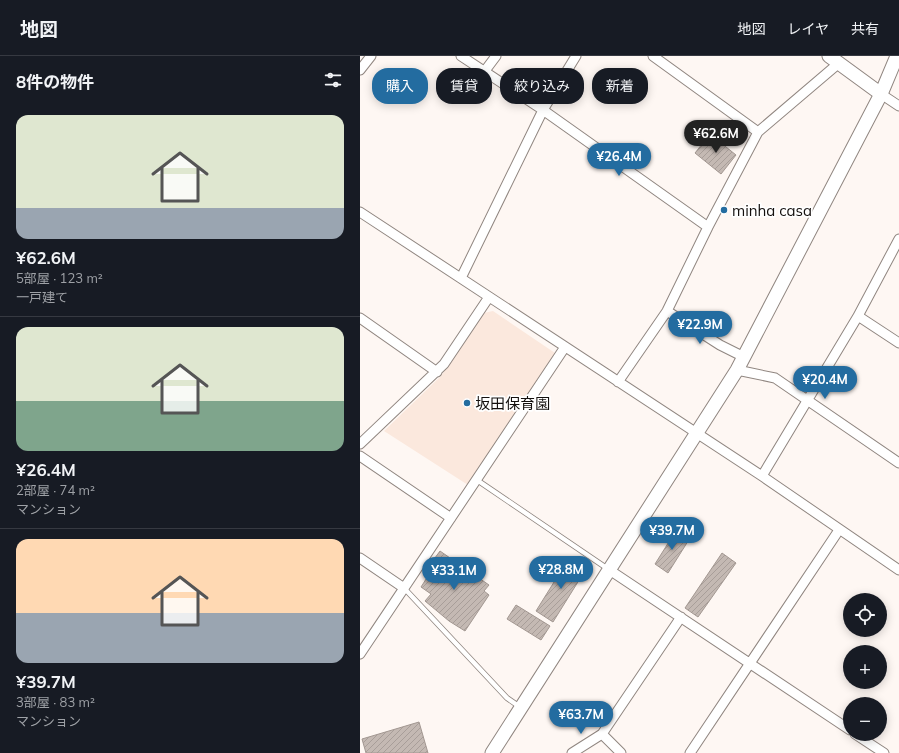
<!DOCTYPE html>
<html lang="ja">
<head>
<meta charset="utf-8">
<style>
  :root { --surface:#171b24; --page:#20242c; --text:#f1f3f6; --muted:#9ea1a6; --line:#363941; --accent:#236ca0 }
  body { margin:0; font-family:Mulish,"Noto Sans JP",sans-serif; background:var(--page); color:var(--text); height:100vh; display:flex; flex-direction:column; font-size:15px; white-space:nowrap }
  * { box-sizing:border-box; margin:0 }
  p { font-size:13px; color:var(--muted) }
  .icon { flex:none; width:22px; height:22px; fill:none; stroke:currentColor; stroke-width:2; stroke-linecap:round; stroke-linejoin:round }
  .map { position:relative; flex:1; overflow:hidden }
  .drawer { display:flex; flex-direction:column; background:var(--surface); width:360px }
  .drawer>* { flex:none }
  .guide { position:absolute; left:12px; top:12px; width:380px; height:36px; display:flex; gap:8px }
  .controls { position:absolute; left:483px; top:537px; display:grid; gap:8px }
  .controls a { display:grid; place-items:center; width:44px; height:44px; border-radius:50%; background:var(--surface); box-shadow:0 2px 10px #0003; font-size:20px }
  .price { position:absolute; translate:-50% -34px; padding:0 9px; border-radius:14px; background:var(--accent); color:#fff; font-size:13px; line-height:26px; filter:drop-shadow(0 1px 2px #0008) }
  .price::after { content:''; position:absolute; left:50%; top:24px; width:12px; height:9px; margin-left:-6px; background:inherit; clip-path:polygon(0 0,100% 0,50% 100%) }
  .price.active { background:#222; color:#fff }
  ul { padding:0; list-style:none }
  li { display:grid; align-content:center; gap:8px; height:212px; padding:0 16px }
  li+li { border-top:1px solid var(--line) }
  li span { display:grid; place-items:center; height:124px; border-radius:12px; color:#555 }
  li>.icon { margin-inline-start:auto }
  span .icon { width:72px; height:72px; fill:#fffc; stroke-width:1 }
  li b { font-size:17px }
  h2 { display:flex; justify-content:space-between; align-items:center; height:48px; padding:0 16px; font-size:17px }
  .chip { padding:0 14px; border-radius:16px; background:var(--surface); box-shadow:0 2px 10px #0003; font-size:14px; line-height:36px }
  .chip.active { background:var(--accent); color:#fff }
  header { display:flex; align-items:center; gap:24px; box-sizing:border-box; height:56px; padding:0 20px; background:var(--surface); border-bottom:1px solid var(--line) }
  header strong { font-size:19px }
  nav { display:flex; gap:22px; margin-inline-start:auto; font-size:14px }
  main { display:flex; flex:1; min-height:0 }
  .map>svg:first-child { display:block }
  .built { fill:#fbe8dd }
  .building { fill:url(#building-hatch); stroke:#a29791 }
  .lines { fill:none; stroke-linecap:round; stroke-linejoin:round }
  .lane-casing { stroke:#908680; stroke-width:6 }
  .street-casing { stroke:#908680; stroke-width:11 }
  .secondary-casing { stroke:#908680; stroke-width:15 }
  .lane { stroke:#fff; stroke-width:4.5 }
  .street { stroke:#fff; stroke-width:9 }
  .secondary { stroke:#fff; stroke-width:13 }
  .poi-dot { fill:#236ca0; stroke:#fff; stroke-width:1.5 }
  .labels { text-anchor:middle; dominant-baseline:central; stroke-width:3.5; stroke-linejoin:round; paint-order:stroke }
  .poi-label { font-size:15px; fill:#14100e; stroke:#fff; text-anchor:start }
</style>
</head>
<body>
<header>
<strong>地図</strong>
<nav><a>地図</a><a>レイヤ</a><a>共有</a></nav>
</header>
<main>
<section class="drawer">
<h2>8件の物件<svg class="icon" aria-label="filters" viewBox="0 0 24 24"><path d="M4 7h16M4 17h16"/><circle cx="9" cy="7" r="2"/><circle cx="15" cy="17" r="2"/></svg></h2>
<ul>
<li><span style="background:linear-gradient(#dfe7d0 75%,#9aa5b1 0)"><svg class="icon" aria-label="home" viewBox="0 0 24 24"><path d="M3 11l9-7 9 7M6 9v11h12V9"/></svg></span><div><b>¥62.6M</b><p>5部屋 · 123 m²</p><p>一戸建て</p></div></li>
<li><span style="background:linear-gradient(#dfe7d0 60%,#7fa58c 0)"><svg class="icon" aria-label="home" viewBox="0 0 24 24"><path d="M3 11l9-7 9 7M6 9v11h12V9"/></svg></span><div><b>¥26.4M</b><p>2部屋 · 74 m²</p><p>マンション</p></div></li>
<li><span style="background:linear-gradient(#ffd9b3 60%,#9aa5b1 0)"><svg class="icon" aria-label="home" viewBox="0 0 24 24"><path d="M3 11l9-7 9 7M6 9v11h12V9"/></svg></span><div><b>¥39.7M</b><p>3部屋 · 83 m²</p><p>マンション</p></div></li>
</ul>
</section>
<div class="map">
<svg width="539" height="697" viewBox="0 0 539 697">
  <defs>
    <pattern id="building-hatch" width="6" height="6" patternUnits="userSpaceOnUse"><rect width="6" height="6" fill="#c4b9b3"/><path d="M-1 1l2-2M0 6l6-6M5 7l2-2" fill="none" stroke="#a89e99"/></pattern>
  </defs>
  <rect width="100%" height="100%" fill="#fef7f3"/>
  <path class="built" d="M133 255 195 297 108 429 24 375 81 320 124 257Z"/>
  <path class="building" d="M350 78 376 99 361 118 335 97Z
    M317 473 330 482 308 517 295 508Z
    M80 495 129 529 124 535 129 539 105 575 89 565 65 545 71 538 61 531 68 520 64 517Z
    M362 497 376 507 338 561 325 552Z
    M209 502 226 513 193 566 176 555Z
    M156 549 190 570 181 584 147 563Z
    M59 666 68 697H6L2 683Z"/>
  <g class="lines">
    <g class="lane-casing">
      <path id="lane" d="M117 424 248 513
        M44 532 147 642 160 651"/>
    </g>
    <g class="street-casing">
      <path id="street" d="M101 0 183 54 348 171
        M293 0 398 76
        M0 14 11 0
        M124 16 136 0
        M521 38 539 50
        M0 156 402 420 539 514
        M101 222 183 54 216 0
        M307 255 360 289 384 301
        M498 260 539 287
        M0 262 77 316
        M377 314 415 322 539 407
        M258 326 307 255 348 171 398 76 479 7
        M0 388 84 308 129 241
        M0 400 91 462
        M402 420 498 260 539 183
        M0 502 44 532
        M248 513 490 674
        M0 598 205 291
        M242 678 261 697
        M495 678 524 697
        M212 697 242 678 321 561
        M330 697 479 474"/>
    </g>
    <g class="secondary-casing">
      <path id="secondary" d="M469 0 521 38
        M132 697 377 314 521 38 537 0"/>
    </g>
    <use href="#lane" class="lane"/>
    <use href="#street" class="street"/>
    <use href="#secondary" class="secondary"/>
  </g>
  <g class="poi-dot">
    <circle cx="364" cy="154" r="4"/>
    <circle cx="107" cy="347" r="4"/>
  </g>
  <g class="labels">
    <g class="poi-label">
      <text x="372" y="154">minha casa</text>
      <text x="115" y="347">坂田保育園</text>
    </g>
  </g>
</svg>
<div class="controls">
<a><svg class="icon" aria-label="locate" viewBox="0 0 24 24"><circle cx="12" cy="12" r="6"/><path d="M12 2v4M12 18v4M2 12h4M18 12h4"/></svg></a>
<a>+</a>
<a>−</a>
</div>
<b class="price active" style="left:356px;top:98px">¥62.6M</b>
<b class="price" style="left:259px;top:121px">¥26.4M</b>
<b class="price" style="left:340px;top:289px">¥22.9M</b>
<b class="price" style="left:465px;top:344px">¥20.4M</b>
<b class="price" style="left:312px;top:495px">¥39.7M</b>
<b class="price" style="left:201px;top:534px">¥28.8M</b>
<b class="price" style="left:94px;top:535px">¥33.1M</b>
<b class="price" style="left:221px;top:679px">¥63.7M</b>
<div class="guide">
<a class="chip active">購入</a>
<a class="chip">賃貸</a>
<a class="chip">絞り込み</a>
<a class="chip">新着</a>
</div>
</div>
</main>
</body>
</html>
